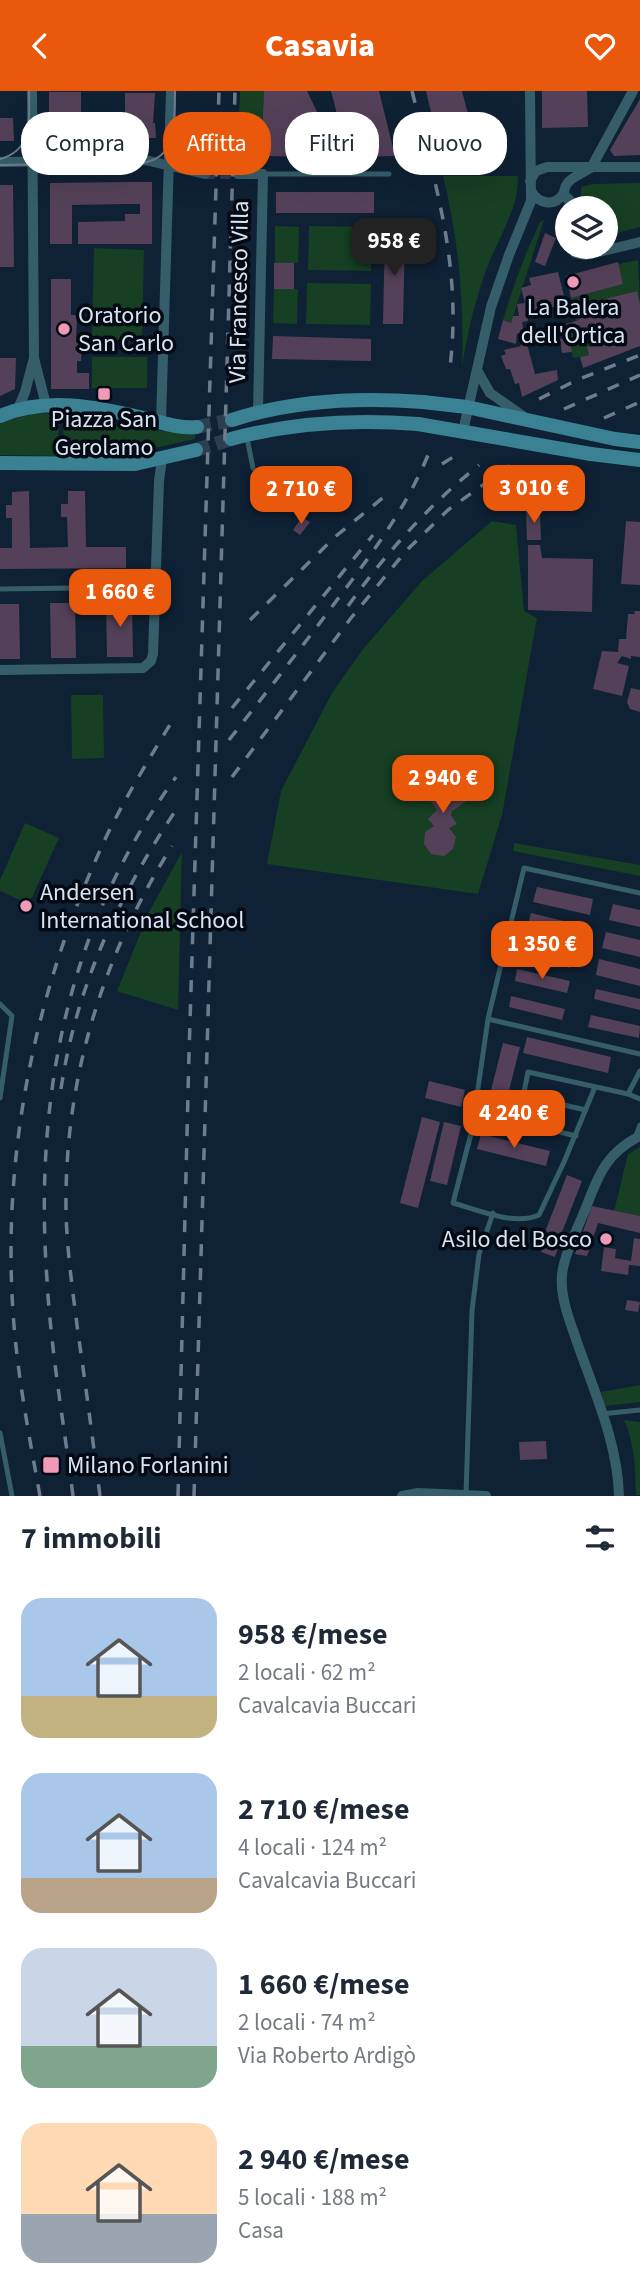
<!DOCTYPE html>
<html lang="it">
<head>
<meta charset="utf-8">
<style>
  :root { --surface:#fff; --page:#f2f2f3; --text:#1f2937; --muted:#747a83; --accent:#ea580c }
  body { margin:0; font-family:"Source Sans 3",sans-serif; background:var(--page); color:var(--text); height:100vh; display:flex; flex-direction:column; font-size:26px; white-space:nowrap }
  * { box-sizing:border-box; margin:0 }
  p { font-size:23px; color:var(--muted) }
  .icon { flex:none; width:38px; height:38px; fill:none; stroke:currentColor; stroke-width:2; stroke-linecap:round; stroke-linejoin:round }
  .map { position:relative; height:1405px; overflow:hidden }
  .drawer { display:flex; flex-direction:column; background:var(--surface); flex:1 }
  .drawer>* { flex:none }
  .guide { position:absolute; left:21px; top:21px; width:598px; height:63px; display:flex; gap:14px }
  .fabs { position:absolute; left:555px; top:105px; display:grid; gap:14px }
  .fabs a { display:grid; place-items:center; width:63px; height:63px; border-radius:50%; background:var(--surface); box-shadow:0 7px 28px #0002; font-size:35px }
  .price { position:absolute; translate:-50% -60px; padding:0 16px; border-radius:14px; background:var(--accent); color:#fff; font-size:23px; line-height:46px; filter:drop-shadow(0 2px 4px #0008) }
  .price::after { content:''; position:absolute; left:50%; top:42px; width:21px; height:16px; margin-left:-10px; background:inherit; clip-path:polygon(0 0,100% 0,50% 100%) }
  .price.current { background:#222; color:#fff }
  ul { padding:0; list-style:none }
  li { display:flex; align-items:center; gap:21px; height:175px; padding:0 21px }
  li span { display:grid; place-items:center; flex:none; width:196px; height:140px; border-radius:21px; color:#555 }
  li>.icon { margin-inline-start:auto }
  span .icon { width:84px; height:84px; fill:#fffc; stroke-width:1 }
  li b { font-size:30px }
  h2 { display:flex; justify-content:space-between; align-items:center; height:84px; padding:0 21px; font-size:30px }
  .pill { padding:0 24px; border-radius:28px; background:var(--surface); box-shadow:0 7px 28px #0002; font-size:24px; line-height:63px }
  .pill.current { background:var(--accent); color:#fff }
  header { display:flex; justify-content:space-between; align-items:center; height:91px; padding:0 21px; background:var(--accent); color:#fff; font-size:32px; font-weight:800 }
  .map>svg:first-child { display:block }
  .green { fill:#163f23 }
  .building { fill:#544159 }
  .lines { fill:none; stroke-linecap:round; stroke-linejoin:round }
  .street-tunnel { stroke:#2d3e51; stroke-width:10; stroke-dasharray:10 5; stroke-linecap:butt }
  .secondary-tunnel { stroke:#2d3e51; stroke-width:14; stroke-dasharray:14 7; stroke-linecap:butt }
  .lane { stroke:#355e6a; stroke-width:5 }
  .street { stroke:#355e6a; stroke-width:10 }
  .secondary { stroke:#3b8194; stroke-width:14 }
  .tram { stroke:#6e7d8e; stroke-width:2 }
  .rail { stroke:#6e7d8e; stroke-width:3.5; stroke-dasharray:12 12; stroke-linecap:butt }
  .street-bridge { stroke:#355e6a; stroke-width:10 }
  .secondary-bridge { stroke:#3b8194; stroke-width:14 }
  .poi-dot { fill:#f09ab7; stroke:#040a13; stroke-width:2.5 }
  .labels { text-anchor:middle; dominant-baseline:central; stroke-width:7; stroke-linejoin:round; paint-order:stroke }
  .street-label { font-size:24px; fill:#d8e3f1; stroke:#040a13 }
  .poi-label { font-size:24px; fill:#d8e3f1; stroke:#040a13; text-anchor:start }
</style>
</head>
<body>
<header><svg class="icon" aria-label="back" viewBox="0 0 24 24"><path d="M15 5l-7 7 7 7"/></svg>Casavia<svg class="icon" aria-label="heart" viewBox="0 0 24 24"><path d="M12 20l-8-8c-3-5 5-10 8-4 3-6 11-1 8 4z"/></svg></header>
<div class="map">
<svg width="640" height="1405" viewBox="0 0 640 1405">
  <rect width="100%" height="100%" fill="#0f2135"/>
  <path class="green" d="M240 0H264L261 65 237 71Z
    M486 25 507 60 502 62 442 63 436 42 471 34 473 42 482 38 486 43 488 42Z
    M443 85H518C519 118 498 147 487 177 475 210 467 243 462 277 464 211 459 150 443 85Z
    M640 92V136L606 145V117H581V96L592 93Z
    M544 129 511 232 503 229C513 195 525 163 540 131Z
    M275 135 299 136 298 172H275Z
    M309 135 372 136 371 180 308 179Z
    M94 157 144 159 142 250 92 248Z
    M638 169 640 213 636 200 577 215 579 229 576 230 571 207 623 193 618 173Z
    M307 192 371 193 370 234 306 233Z
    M274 198H298L297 233 273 232Z
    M580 234 581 239 587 238 592 256 587 257 589 264 573 267 567 238Z
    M92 266H147V297H92Z
    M35 322 59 323 58 365 0 364V332Z
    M63 324C108 325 151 344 195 341V348L127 363H64Z
    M492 430 516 434 524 520 537 527 502 724 478 803 267 773 281 700 332 602 363 558 422 490Z
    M71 604H103L104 667 72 668Z
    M25 732 59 747 29 813 0 800V789Z
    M514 752 640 774V785L513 760Z
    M182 761 178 919 117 900 149 821Z
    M640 1056V1125L614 1120 628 1063Z
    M640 1294V1311L605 1315 601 1301Z
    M624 1329 640 1331V1404H636C635 1378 635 1354 624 1329Z"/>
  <path class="building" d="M264 0H307L318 23 329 66 261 65Z
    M331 0H379L395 65 348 66Z
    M426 0H462L471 34 436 42Z
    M542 0H587L588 36 542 37Z
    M49 1H81V28H92V47L49 48Z
    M125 2H155L153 32H155L156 47H105V28H125Z
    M640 8V64L614 65 610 59Z
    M0 27H13L14 50H0Z
    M128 91H152V153H78V131L125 130V123H140V113H125L72 114V153H50V92Z
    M0 94H13L14 176H0Z
    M276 101H374V122H276Z
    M385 141H405L403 233H383Z
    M545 142 556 147 545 175 535 171Z
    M618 171 623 193 571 207 566 185Z
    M274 172H294V198H274Z
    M558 181 566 213 527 222 528 230 522 231 526 254 527 253 535 283 557 279 558 289 522 306 519 292 515 293 510 278H506L501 265 506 263 504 259 521 255 519 243 517 242 516 253 498 248 503 229 511 232 513 225H519L517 213 525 212 521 197 531 194 529 187Z
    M51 188H71V224H77L76 252H82L81 270H77V282H89V298H51Z
    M637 200 640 213V255L583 277 580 266 589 264 587 256H592L587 238 581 239 580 234 567 238 566 233 579 229 576 215Z
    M273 245 371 248V270L272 268Z
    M569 246 572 261 562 262 560 248Z
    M0 267H16L15 298 0 305Z
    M29 400 30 457 68 456 67 426H61V413H68V400H85L86 456H126V477L0 478V457H12V427H6V414H12V401Z
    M540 419 541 449H527L526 420Z
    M302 426 310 431 300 444 293 439Z
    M626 430 640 431V494L621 493Z
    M528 454H540L542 467 593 468 592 521 528 519Z
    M106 511H132L133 566H107Z
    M50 512H75L76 567H51Z
    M0 513H19L20 568H0Z
    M634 520H640V566L631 565V568L622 565 617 572 629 575 622 605 593 598 602 560 618 561 619 548H626L628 523H635Z
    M631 597 640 599V621L630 618 627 611Z
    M444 684 456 687 468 709 452 720 451 724 457 733 449 737 456 746 453 758 444 765 431 763 424 753 425 741 434 735 428 728 437 719 425 702Z
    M537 796 593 808 590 824 533 811Z
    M613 813 640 819V836L609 829Z
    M531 822 588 836 584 852 527 837Z
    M606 841 640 849V866L602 857Z
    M524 848 574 861 570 877 520 864Z
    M599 868 640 878V895L596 884Z
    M517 878 570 890 567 902 515 890Z
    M596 898 640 908V919L594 908Z
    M511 905 565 918 562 929 509 916Z
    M591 924 640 935 639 947 588 936Z
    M527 946 611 966 608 982 523 962Z
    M503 952 520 956 500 1035 483 1031Z
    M429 990 465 999 461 1016 425 1007Z
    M422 1026 440 1031 418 1117 400 1112Z
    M444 1031 461 1035 447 1094 430 1090Z
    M481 1043 550 1060 546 1075 477 1058Z
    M567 1084 582 1090 560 1146 545 1141Z
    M592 1115 640 1125V1142L598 1132 587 1165 575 1163Z
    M634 1147 640 1148V1175L629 1174 628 1184 601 1180 604 1156 616 1158 615 1167 631 1170Z
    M544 1151 558 1157 555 1166 541 1161Z
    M627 1209 640 1211 638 1221 625 1219Z
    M546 1350 547 1368 520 1369 519 1351Z"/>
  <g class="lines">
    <path class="street-tunnel" d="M205 83H238"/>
    <path class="secondary-tunnel" d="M197 336 232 329
      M196 359 231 348"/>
    <path class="lane" d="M263 83H389
      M247 347 253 377
      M0 498 156 496
      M0 913 12 925 0 1007
      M488 928 640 963
      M595 996 564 1071 539 1124C514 1135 478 1119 453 1112L472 1039 488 928 524 777 640 802
      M628 1003 640 980
      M523 1005 586 1019
      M576 1045 518 1031 528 981 628 1003 640 1008
      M635 1047 640 1034
      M601 1323 640 1319
      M0 1342 12 1405
      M466 1403 472 1220 479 1163 493 1122"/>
    <path class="street" d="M0 71 145 69 205 83
      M591 77 633 0
      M238 83H263L258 320
      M530 90 536 80 547 76H640
      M531 100C538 112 554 117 563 103 565 100 564 96 567 93 571 86 584 82 590 77
      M563 103 569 108 570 117
      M572 156 575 162 586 164 640 151
      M34 267 46 314
      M477 279 490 302
      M18 318 25 301 34 267 32 0
      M161 331 171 0
      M463 340 491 216 509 164 531 110 530 0
      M0 579 143 577 151 570 153 563 159 390 162 368
      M402 1405 418 1402 486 1405
      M619 1405C618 1353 594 1300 577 1251 570 1230 560 1207 562 1184 564 1163 579 1135 587 1114 599 1082 608 1061 640 1045"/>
    <path class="secondary" d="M0 325C46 305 97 316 144 327 161 331 179 338 197 336
      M232 329C293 309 359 306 423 311
      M231 348C293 331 355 328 418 333
      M615 348 640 351
      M591 363 640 369
      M0 372 135 373 196 359"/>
    <path class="tram" d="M0 68C34 59 29 28 29 0
      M0 74 141 72C179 68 174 29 175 0"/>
    <path class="rail" d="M412 0C436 95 462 177 450 276
      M539 308 577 289 640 264
      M564 318 640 284
      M604 327 640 311
      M442 373 458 363
      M348 515C386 462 428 415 479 374
      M250 529 336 445 385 405
      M232 617 373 444
      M229 649C265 603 302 556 337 509 374 460 410 412 432 354
      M232 686 351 527 406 460 448 419 519 368
      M61 998C76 896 119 804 176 719
      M40 1405C29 1344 17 1283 13 1221 2 1056 37 892 108 742 127 704 149 668 171 632
      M73 1405C64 1333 51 1261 47 1189 34 1006 67 835 176 686
      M100 1405C93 1351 86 1296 78 1242 73 1202 67 1161 66 1121 64 989 102 866 172 755
      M178 1405 189 963 219 0
      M194 1405 235 0"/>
    <path class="street-bridge" d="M490 302 523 325"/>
    <path class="secondary-bridge" d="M423 311 467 316 615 348
      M418 333 591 363"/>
  </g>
  <g class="poi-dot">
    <circle cx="573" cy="191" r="7"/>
    <circle cx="64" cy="238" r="7"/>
    <rect x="97" y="296" width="14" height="14" rx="3.5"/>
    <circle cx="26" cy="815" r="7"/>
    <circle cx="606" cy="1148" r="7"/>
    <rect x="42" y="1365" width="18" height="18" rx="3.5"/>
  </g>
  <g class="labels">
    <g class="street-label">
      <text transform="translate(239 201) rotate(-89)">Via Francesco Villa</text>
    </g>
    <g class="poi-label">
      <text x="573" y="216" text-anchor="middle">La Balera<tspan x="573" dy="28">dell'Ortica</tspan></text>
      <text x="78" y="224">Oratorio<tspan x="78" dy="28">San Carlo</tspan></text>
      <text x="104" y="328" text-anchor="middle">Piazza San<tspan x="104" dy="28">Gerolamo</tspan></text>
      <text x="40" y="801">Andersen<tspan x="40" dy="28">International School</tspan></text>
      <text x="592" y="1148" text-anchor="end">Asilo del Bosco</text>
      <text x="67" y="1374">Milano Forlanini</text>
    </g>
  </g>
</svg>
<div class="fabs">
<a><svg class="icon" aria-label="layers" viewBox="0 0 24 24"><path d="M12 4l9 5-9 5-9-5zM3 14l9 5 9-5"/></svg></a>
</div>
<b class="price current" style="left:394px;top:187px">958 €</b>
<b class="price" style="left:534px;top:434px">3 010 €</b>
<b class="price" style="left:301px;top:435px">2 710 €</b>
<b class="price" style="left:120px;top:538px">1 660 €</b>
<b class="price" style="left:443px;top:724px">2 940 €</b>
<b class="price" style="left:542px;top:890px">1 350 €</b>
<b class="price" style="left:514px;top:1059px">4 240 €</b>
<div class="guide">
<a class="pill">Compra</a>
<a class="pill current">Affitta</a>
<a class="pill">Filtri</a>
<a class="pill">Nuovo</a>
</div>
</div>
<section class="drawer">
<h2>7 immobili<svg class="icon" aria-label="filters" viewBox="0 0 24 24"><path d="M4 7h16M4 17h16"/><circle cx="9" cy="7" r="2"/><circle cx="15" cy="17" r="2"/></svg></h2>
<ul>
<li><span style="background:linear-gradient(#a9c7e8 70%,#c2b280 0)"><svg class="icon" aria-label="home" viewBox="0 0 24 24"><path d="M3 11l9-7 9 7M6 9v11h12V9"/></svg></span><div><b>958 €/mese</b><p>2 locali · 62 m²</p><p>Cavalcavia Buccari</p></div></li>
<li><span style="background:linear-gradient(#a9c7e8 75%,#b9a48a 0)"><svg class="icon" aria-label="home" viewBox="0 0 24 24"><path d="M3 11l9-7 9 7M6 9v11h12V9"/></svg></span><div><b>2 710 €/mese</b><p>4 locali · 124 m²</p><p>Cavalcavia Buccari</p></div></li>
<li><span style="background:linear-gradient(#c9d6e8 70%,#7fa58c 0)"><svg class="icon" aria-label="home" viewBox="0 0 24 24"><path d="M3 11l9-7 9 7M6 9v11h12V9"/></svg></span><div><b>1 660 €/mese</b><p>2 locali · 74 m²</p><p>Via Roberto Ardigò</p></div></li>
<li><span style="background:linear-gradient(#ffd9b3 65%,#9aa5b1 0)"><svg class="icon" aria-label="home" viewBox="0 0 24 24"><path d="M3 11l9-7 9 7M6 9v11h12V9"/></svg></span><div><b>2 940 €/mese</b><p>5 locali · 188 m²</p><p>Casa</p></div></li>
</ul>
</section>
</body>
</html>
